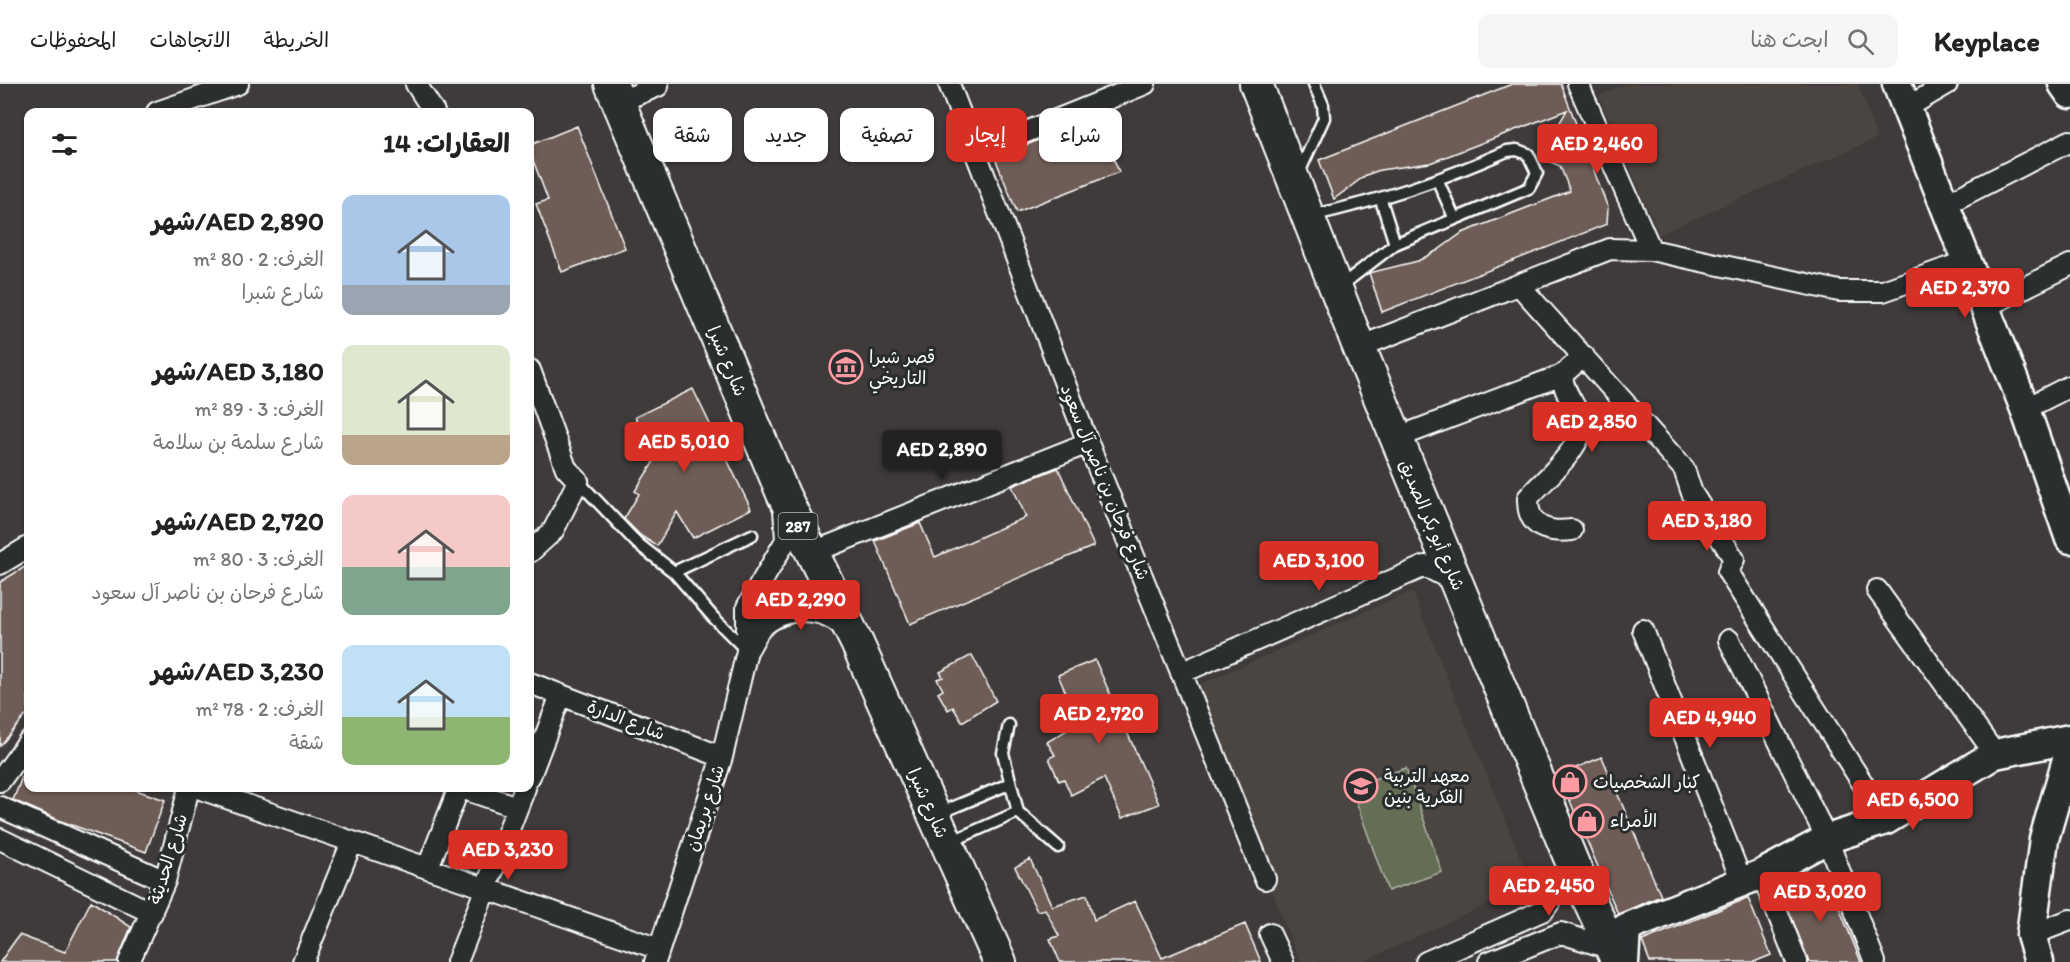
<!DOCTYPE html>
<html lang="ar">
<head>
<meta charset="utf-8">
<style>
  :root { --surface:#fff; --page:#f6f6f6; --text:#222; --muted:#767676; --line:#e0e0e0; --accent:#d93025 }
  body { margin:0; font-family:Itim,"Playpen Sans Arabic",sans-serif; background:var(--page); color:var(--text); direction:rtl; height:100vh; display:flex; flex-direction:column; font-size:22px; white-space:nowrap }
  * { box-sizing:border-box; margin:0 }
  p { font-size:20px; color:var(--muted) }
  .icon { flex:none; width:33px; height:33px; fill:none; stroke:currentColor; stroke-width:2; stroke-linecap:round; stroke-linejoin:round }
  .map { position:relative; flex:1; overflow:hidden; direction:ltr }
  .sheet { position:absolute; left:24px; top:24px; width:510px; height:684px; display:flex; flex-direction:column; background:var(--surface); border-radius:12px; box-shadow:0 2px 4px #0004; direction:rtl }
  .sheet>* { flex:none }
  .guide { position:absolute; left:552px; top:24px; width:570px; height:54px; direction:rtl; display:flex; gap:12px }
  .price { position:absolute; translate:-50% -51px; padding:0 14px; border-radius:6px; background:var(--accent); color:#fff; font-size:20px; line-height:39px; filter:drop-shadow(0 2px 3px #0008) }
  .price::after { content:''; position:absolute; left:50%; top:36px; width:18px; height:14px; margin-left:-9px; background:inherit; clip-path:polygon(0 0,100% 0,50% 100%) }
  .price.active { background:#222; color:#fff }
  ul { padding:0; list-style:none }
  li { display:flex; align-items:center; gap:18px; height:150px; padding:0 24px }
  li span { display:grid; place-items:center; flex:none; width:168px; height:120px; border-radius:12px; color:#555 }
  li>.icon { margin-inline-start:auto }
  span .icon { width:72px; height:72px; fill:#fffc; stroke-width:1 }
  li b { font-size:26px }
  h2 { display:flex; justify-content:space-between; align-items:center; height:72px; padding:0 24px; font-size:26px }
  .tag { padding:0 21px; border-radius:12px; background:var(--surface); box-shadow:0 2px 4px #0004; font-size:21px; line-height:54px }
  .tag.active { background:var(--accent); color:#fff }
  header { display:flex; align-items:center; gap:36px; box-sizing:border-box; height:84px; padding:0 30px; background:var(--surface); border-bottom:2px solid var(--line) }
  header strong { font-size:28px }
  nav { display:flex; gap:33px; margin-inline-start:auto; font-size:21px }
  .search { width:420px; height:54px; background:var(--page); display:flex; align-items:center; gap:15px; box-sizing:border-box; padding:0 21px; border-radius:12px; color:var(--muted); font-size:22px }
  .map>svg:first-child { display:block }
  .built { fill:#4c4542 }
  .green { fill:#646e54; stroke:#b2b6aa; stroke-width:1.5 }
  .building { fill:#6e5d56; stroke:#fff; stroke-width:1.5 }
  .lines { fill:none; stroke-linecap:round; stroke-linejoin:round }
  .lane-casing { stroke:#fff; stroke-width:15 }
  .street-casing { stroke:#fff; stroke-width:24 }
  .secondary-casing { stroke:#fff; stroke-width:33 }
  .primary-casing { stroke:#fff; stroke-width:36 }
  .lane { stroke:#2a2d2e; stroke-width:10 }
  .street { stroke:#2a2d2e; stroke-width:20 }
  .secondary { stroke:#2a2d2e; stroke-width:28 }
  .primary { stroke:#2a2d2e; stroke-width:32 }
  .labels { text-anchor:middle; dominant-baseline:central; stroke-width:6; stroke-linejoin:round; paint-order:stroke }
  .shield { fill:#2a2d2e; stroke:#bfc0c0; stroke-width:1.5 }
  .shield-label { font-size:16px; font-weight:bold; fill:#fff }
  .poi-label { font-size:18px; fill:#fff; stroke:#2a2d2e; text-anchor:start }
  .street-label { font-size:18px; fill:#fff; stroke:#2a2d2e }
</style>
</head>
<body>
<header>
<strong>Keyplace</strong>
<div class="search"><svg class="icon" aria-label="search" viewBox="0 0 24 24"><circle cx="10" cy="10" r="6"/><path d="M15 15l6 6"/></svg>ابحث هنا</div>
<nav><a>الخريطة</a><a>الاتجاهات</a><a>المحفوظات</a></nav>
</header>
<div class="map">
<svg width="2070" height="878" viewBox="0 0 2070 878">
  <rect width="100%" height="100%" fill="#3e3b3a"/>
  <filter id="ink" filterUnits="userSpaceOnUse"><feTurbulence type="fractalNoise" baseFrequency=".0167" numOctaves="2"/><feDisplacementMap in="SourceGraphic" scale="12" xChannelSelector="R" yChannelSelector="G"/><feConvolveMatrix kernelMatrix="1 2 1 2 8 2 1 2 1" color-interpolation-filters="sRGB"/></filter>
  <g filter="url(#ink)">
    <path class="built" d="M1626 0H1858L1877 54 1659 150 1599 12Z
      M1412 507 1531 800 1362 878H1300L1192 604Z"/>
    <path class="green" d="M1406 684 1442 788 1388 807 1351 703Z"/>
    <path class="building" d="M1512 0H1561L1608 124 1607 140 1382 228 1369 189 1418 177 1438 166 1462 149 1570 107 1560 82 1548 77 1544 66 1567 26 1430 79 1380 86 1366 91 1334 115 1319 76Z
      M1097 32 1119 88 1017 128 995 74Z
      M577 42 625 164 562 188 536 120 548 116 530 68V61Z
      M693 305 751 425 693 454 677 428 657 462 641 452 624 435 639 410 635 407 653 379 635 333Z
      M1058 384 1094 462 910 540 875 457 920 439 935 473 1026 433 1012 402Z
      M28 481V629L0 662V498Z
      M972 571 996 617 962 638 953 623 948 626 938 609 943 606 937 595 943 593 940 588Z
      M1095 576 1159 720 1122 734 1104 694 1071 711 1064 695 1059 697 1049 674 1055 671 1047 658 1079 639 1058 591Z
      M1602 673 1661 812 1618 830 1559 691Z
      M28 678V704H130L165 716 146 768 61 737 13 716Z
      M1030 775 1052 822 1087 811 1094 836 1135 817 1162 874 1245 840 1261 878H1060L1050 855 1059 852 1045 825 1037 827 1015 783Z
      M1826 791 1861 878H1809L1782 809Z
      M1748 814 1771 871 1754 878H1650L1642 857Z
      M91 817 131 843 117 878H0L19 851 65 868Z"/>
    <g class="lines">
      <g class="lane-casing">
        <path id="lane" d="M1298 91 1324 34 1323 21 1314 0
          M1438 97 1454 133
          M1381 116 1395 160
          M1310 132C1382 116 1439 97 1507 67L1517 66 1528 70 1537 89 1529 104 1395 160 1338 204
          M578 397 637 459 674 488 713 533 746 566
          M674 488 752 451
          M1009 641 1003 669 1018 728 1058 763
          M937 730 1009 700
          M950 758 1018 728"/>
      </g>
      <g class="street-casing">
        <path id="street" d="M416 0 434 28
          M949 0 1088 359 1265 795
          M1578 0 1651 166
          M618 18 658 2
          M1908 23 1947 0
          M157 28 238 0
          M977 68 1145 0
          M1946 120 2070 57
          M1519 201 1684 385 1692 409 1734 475 1728 488 1886 736
          M1985 223 2070 181
          M1359 263 1610 165 1651 166 1839 207H1883L1967 177
          M530 286 566 384 578 397 553 447 530 468
          M2025 325 2070 302
          M1396 354 1562 291
          M1572 446C1548 449 1527 444 1528 414 1543 396 1590 359 1580 334 1574 318 1563 308 1562 291L1584 272
          M811 469 1088 359
          M0 480 28 463
          M1877 506 1995 670
          M1643 546 1742 798
          M1729 556 1827 755 1875 878
          M747 567C752 560 756 549 762 543 786 521 826 522 847 547
          M1181 589 1425 482 1456 498
          M530 599 722 673
          M530 692 561 611
          M0 697 28 658
          M198 704 659 865
          M461 704 517 723
          M0 723 165 797
          M0 755 152 829
          M428 783 459 704
          M1762 790 1797 878
          M1270 850 1283 878
          M2031 851 2070 836
          M129 878 165 797 189 704
          M303 878 352 758
          M457 878 525 704
          M655 878 722 673 747 567V523L786 456 784 425
          M1426 878 1544 826 1574 783
          M1489 878 1561 849 1612 865"/>
      </g>
      <g class="secondary-casing">
        <path id="secondary" d="M1897 0 2025 325 2070 455
          M2063 0 2070 10
          M1624 878 1626 844 1762 790 1827 755 1886 736 1995 670 2070 655
          M2039 878 2031 851 2044 755 2070 665"/>
      </g>
      <g class="primary-casing">
        <path id="primary" d="M611 0 783 410 857 559 1000 878
          M1256 0 1359 263 1574 783 1618 878"/>
      </g>
      <use href="#lane" class="lane"/>
      <use href="#street" class="street"/>
      <use href="#secondary" class="secondary"/>
      <use href="#primary" class="primary"/>
    </g>
  </g>
  <defs>
    <g id="museum-ring" transform="scale(1.725)"><circle r="9.5" fill="#2a2d2e" stroke="#ff9aa2" stroke-width="1.5"/><path d="M0-6L6-3V-2H-6V-3ZM-5-1h2V3h-2ZM-1-1h2V3h-2ZM3-1h2V3H3ZM-6 4H6V6H-6Z" fill="#ff9aa2"/></g>
    <g id="shop-ring" transform="scale(1.725)"><circle r="9.5" fill="#2a2d2e" stroke="#ff9aa2" stroke-width="1.5"/><path d="M-5-2.5h2.3a2.7 3.5 0 0 1 5.4 0H5L5.5 6h-11ZM-1.5-2.5h3a1.5 2.3 0 0 0-3 0Z" fill="#ff9aa2"/></g>
    <g id="school-ring" transform="scale(1.725)"><circle r="9.5" fill="#2a2d2e" stroke="#ff9aa2" stroke-width="1.5"/><path d="M0-5L7-2L0 1L-7-2ZM-4 1L0 2.5L4 1V4Q0 6-4 4Z" fill="#ff9aa2"/></g>
  </defs>
  <g fill-rule="evenodd">
    <use href="#museum-ring" x="846" y="283"/>
    <use href="#shop-ring" x="1570" y="698"/>
    <use href="#school-ring" x="1361" y="702"/>
    <use href="#shop-ring" x="1587" y="737"/>
  </g>
  <g class="labels">
    <rect class="shield" x="778.5" y="429" width="39" height="26" rx="4.5"/>
    <g class="shield-label">
      <text x="798" y="442">287</text>
    </g>
    <g class="poi-label">
      <text x="869" y="273">قصر شبرا<tspan x="869" dy="21">التاريخي</tspan></text>
      <text x="1384" y="692">معهد التربية<tspan x="1384" dy="21">الفكرية بنين</tspan></text>
      <text x="1593" y="698">كبار الشخصيات</text>
      <text x="1610" y="737">الأمراء</text>
    </g>
    <g class="street-label">
      <text transform="translate(727 277) rotate(67)">شارع شبرا</text>
      <text transform="translate(1105 398) rotate(68)">شارع فرحان بن ناصر آل سعود</text>
      <text transform="translate(1432 441) rotate(67)">شارع أبو بكر الصديق</text>
      <text transform="translate(626 636) rotate(21)">شارع الدارة</text>
      <text transform="translate(928 719) rotate(66)">شارع شبرا</text>
      <text transform="translate(705 724) rotate(-72)">شارع بريمان</text>
      <text transform="translate(168 775) rotate(-73)">شارع الحديثة</text>
    </g>
  </g>
</svg>
<b class="price" style="left:1597px;top:91px">AED 2,460</b>
<b class="price" style="left:1965px;top:235px">AED 2,370</b>
<b class="price" style="left:1592px;top:369px">AED 2,850</b>
<b class="price" style="left:684px;top:389px">AED 5,010</b>
<b class="price active" style="left:942px;top:397px">AED 2,890</b>
<b class="price" style="left:1707px;top:468px">AED 3,180</b>
<b class="price" style="left:1319px;top:508px">AED 3,100</b>
<b class="price" style="left:801px;top:547px">AED 2,290</b>
<b class="price" style="left:1099px;top:661px">AED 2,720</b>
<b class="price" style="left:1710px;top:665px">AED 4,940</b>
<b class="price" style="left:1913px;top:747px">AED 6,500</b>
<b class="price" style="left:508px;top:797px">AED 3,230</b>
<b class="price" style="left:1549px;top:833px">AED 2,450</b>
<b class="price" style="left:1820px;top:839px">AED 3,020</b>
<div class="guide">
<a class="tag">شراء</a>
<a class="tag active">إيجار</a>
<a class="tag">تصفية</a>
<a class="tag">جديد</a>
<a class="tag">شقة</a>
</div>
<section class="sheet">
<h2>العقارات: 14<svg class="icon" aria-label="filters" viewBox="0 0 24 24"><path d="M4 7h16M4 17h16"/><circle cx="9" cy="7" r="2"/><circle cx="15" cy="17" r="2"/></svg></h2>
<ul>
<li><span style="background:linear-gradient(#a9c7e8 75%,#9aa5b1 0)"><svg class="icon" aria-label="home" viewBox="0 0 24 24"><path d="M3 11l9-7 9 7M6 9v11h12V9"/></svg></span><div><b>AED 2,890/شهر</b><p>الغرف: 2 · 80 m²</p><p>شارع شبرا</p></div></li>
<li><span style="background:linear-gradient(#dfe7d0 75%,#b9a48a 0)"><svg class="icon" aria-label="home" viewBox="0 0 24 24"><path d="M3 11l9-7 9 7M6 9v11h12V9"/></svg></span><div><b>AED 3,180/شهر</b><p>الغرف: 3 · 89 m²</p><p>شارع سلمة بن سلامة</p></div></li>
<li><span style="background:linear-gradient(#f6c9c9 60%,#7fa58c 0)"><svg class="icon" aria-label="home" viewBox="0 0 24 24"><path d="M3 11l9-7 9 7M6 9v11h12V9"/></svg></span><div><b>AED 2,720/شهر</b><p>الغرف: 3 · 80 m²</p><p>شارع فرحان بن ناصر آل سعود</p></div></li>
<li><span style="background:linear-gradient(#bfe0f5 60%,#8fb573 0)"><svg class="icon" aria-label="home" viewBox="0 0 24 24"><path d="M3 11l9-7 9 7M6 9v11h12V9"/></svg></span><div><b>AED 3,230/شهر</b><p>الغرف: 2 · 78 m²</p><p>شقة</p></div></li>
</ul>
</section>
</div>
</body>
</html>
